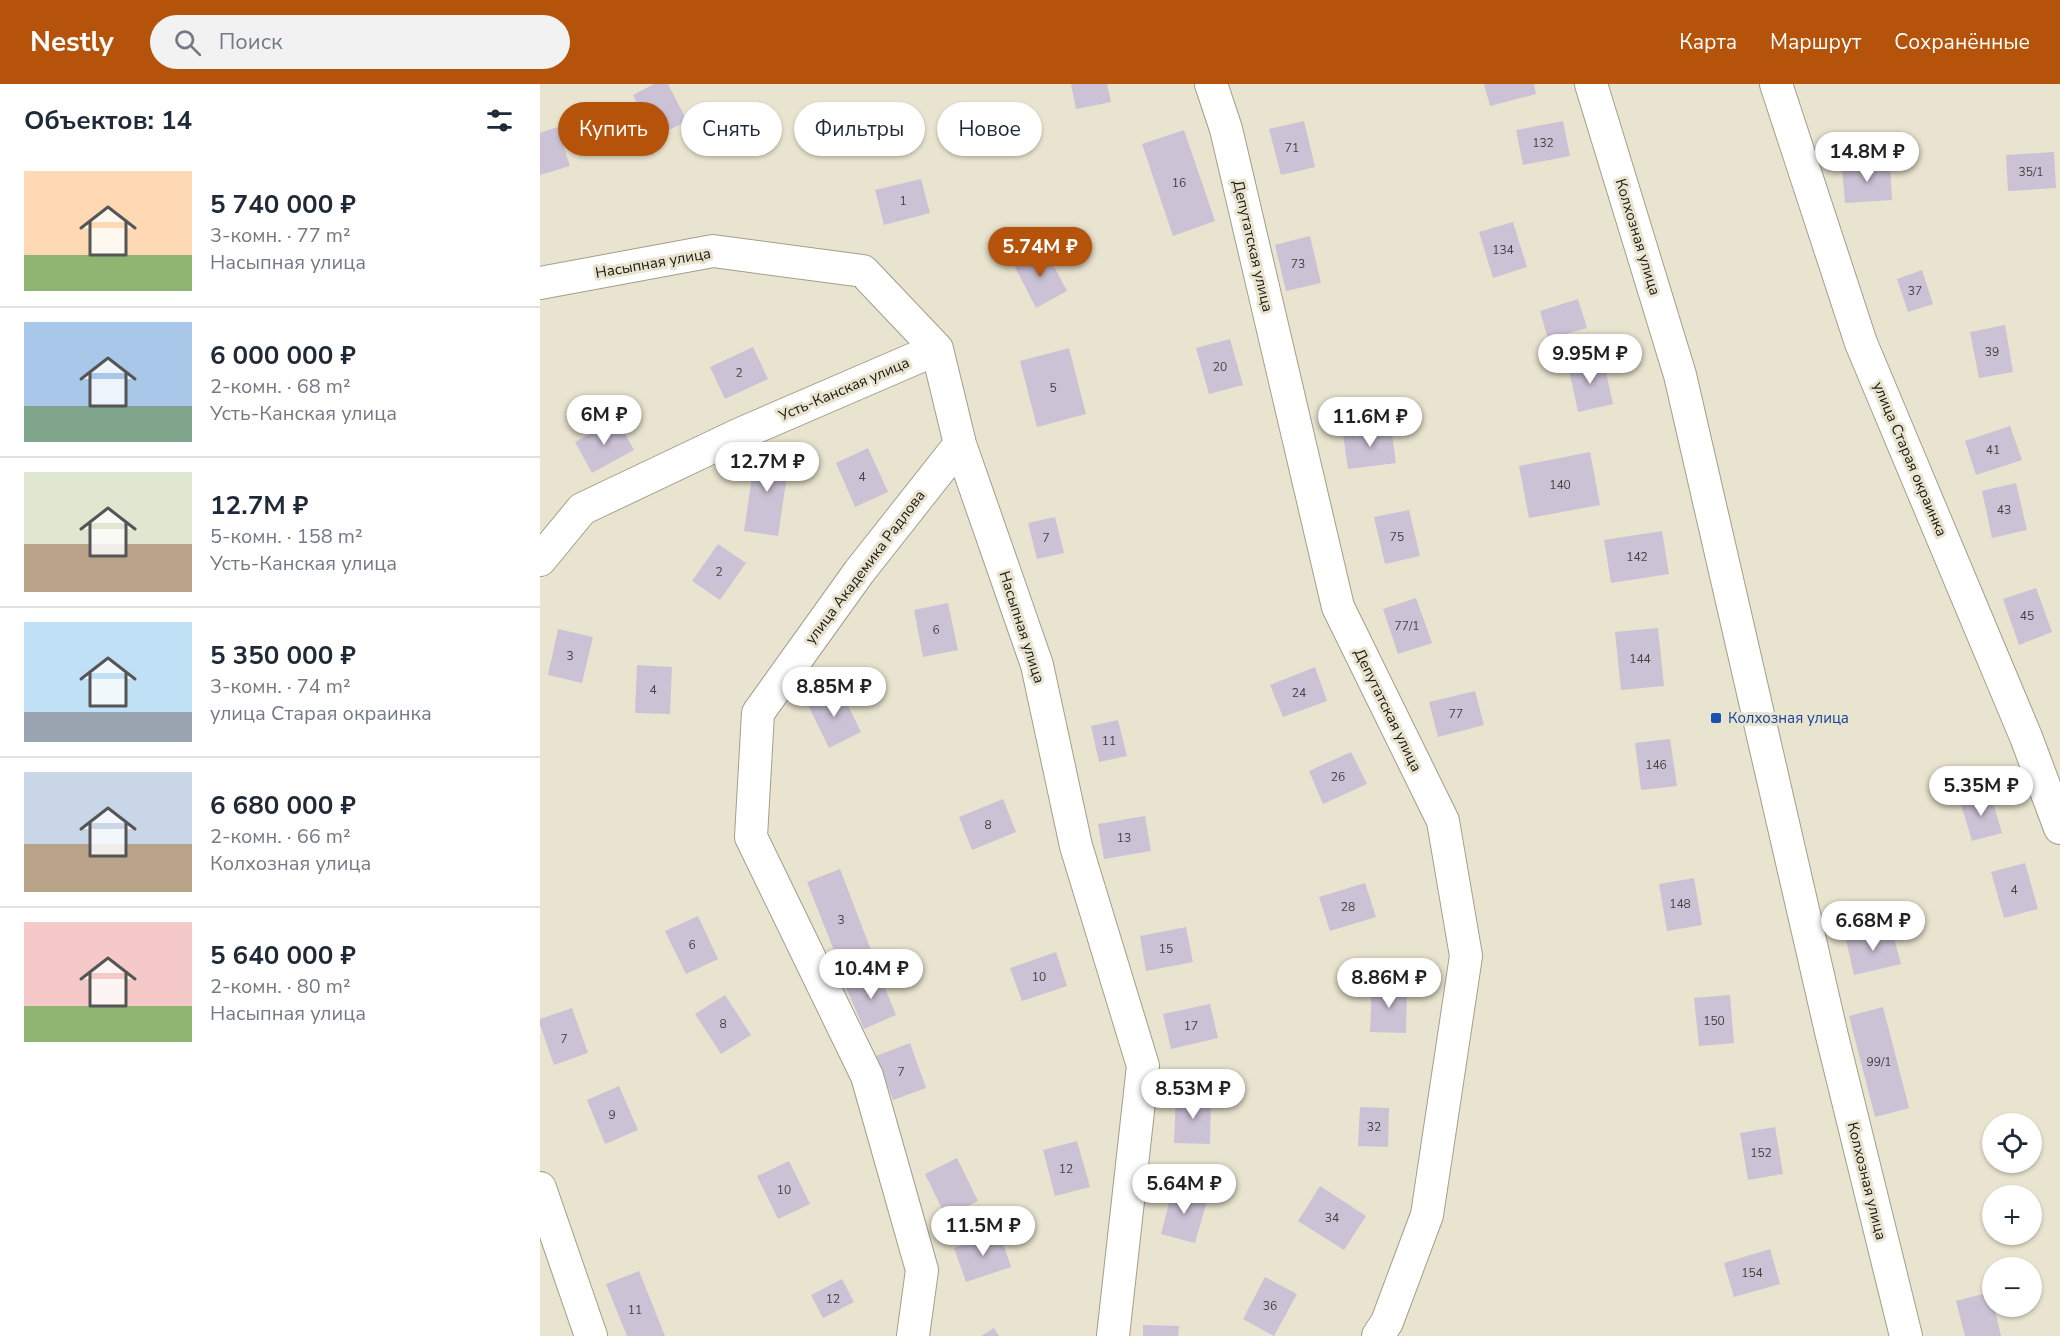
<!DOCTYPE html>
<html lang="ru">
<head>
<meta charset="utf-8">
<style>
  :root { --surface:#fff; --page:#f2f2f3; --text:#1f2937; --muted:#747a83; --line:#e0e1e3; --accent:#b45309 }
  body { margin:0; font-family:"Nunito Sans",sans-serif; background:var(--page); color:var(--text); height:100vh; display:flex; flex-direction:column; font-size:22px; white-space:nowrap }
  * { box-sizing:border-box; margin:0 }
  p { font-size:20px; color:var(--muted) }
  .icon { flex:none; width:33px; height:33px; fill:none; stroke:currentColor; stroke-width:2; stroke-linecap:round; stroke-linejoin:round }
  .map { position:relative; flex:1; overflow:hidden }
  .sheet { display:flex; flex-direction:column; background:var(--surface); width:540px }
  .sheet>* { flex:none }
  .top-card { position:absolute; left:18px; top:18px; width:570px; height:54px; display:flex; gap:12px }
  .fabs { position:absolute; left:1442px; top:1029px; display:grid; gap:12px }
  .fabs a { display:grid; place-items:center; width:60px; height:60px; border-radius:50%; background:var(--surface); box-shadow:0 2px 4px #0004; font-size:30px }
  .price { position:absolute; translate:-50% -51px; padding:0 14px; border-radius:21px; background:#fff; color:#222; font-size:20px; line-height:39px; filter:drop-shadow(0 2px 3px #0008) }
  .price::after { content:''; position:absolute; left:50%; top:36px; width:18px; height:14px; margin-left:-9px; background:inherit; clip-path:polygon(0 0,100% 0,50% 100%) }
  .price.on { background:var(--accent); color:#fff }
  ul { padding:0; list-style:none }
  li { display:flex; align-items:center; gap:18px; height:150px; padding:0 24px }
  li+li { border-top:2px solid var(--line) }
  li span { display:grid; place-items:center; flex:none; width:168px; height:120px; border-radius:0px; color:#555 }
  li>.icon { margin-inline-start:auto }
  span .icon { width:72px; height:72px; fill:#fffc; stroke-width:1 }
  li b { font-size:26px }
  h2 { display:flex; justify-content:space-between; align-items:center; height:72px; padding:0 24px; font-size:26px }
  .chip { padding:0 21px; border-radius:27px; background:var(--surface); box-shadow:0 2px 4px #0004; font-size:21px; line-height:54px }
  .chip.on { background:var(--accent); color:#fff }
  header { display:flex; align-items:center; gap:36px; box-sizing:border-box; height:84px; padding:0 30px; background:var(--accent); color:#fff }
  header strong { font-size:28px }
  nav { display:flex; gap:33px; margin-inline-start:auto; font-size:21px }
  .search { width:420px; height:54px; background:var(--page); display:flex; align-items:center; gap:15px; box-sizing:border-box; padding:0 21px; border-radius:33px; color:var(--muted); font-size:22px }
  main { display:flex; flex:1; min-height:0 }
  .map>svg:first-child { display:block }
  .building { fill:#ccc2d5 }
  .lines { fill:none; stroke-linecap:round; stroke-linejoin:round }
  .street-casing { stroke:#a39e8a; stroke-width:34 }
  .street { stroke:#fff; stroke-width:32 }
  .transit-dot { fill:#1a4fb4; stroke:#e9e4cf; stroke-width:2 }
  .labels { text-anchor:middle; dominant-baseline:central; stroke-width:6; stroke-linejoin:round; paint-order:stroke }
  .number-label { font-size:12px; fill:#464242 }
  .street-label { font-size:15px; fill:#1a1811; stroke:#e9e4cf }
  .transit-label { font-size:15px; fill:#164399; stroke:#e9e4cf; text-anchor:start }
</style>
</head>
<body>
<header>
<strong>Nestly</strong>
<div class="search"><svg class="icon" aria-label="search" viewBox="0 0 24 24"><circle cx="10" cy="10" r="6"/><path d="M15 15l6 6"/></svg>Поиск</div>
<nav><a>Карта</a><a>Маршрут</a><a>Сохранённые</a></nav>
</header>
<main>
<section class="sheet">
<h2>Объектов: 14<svg class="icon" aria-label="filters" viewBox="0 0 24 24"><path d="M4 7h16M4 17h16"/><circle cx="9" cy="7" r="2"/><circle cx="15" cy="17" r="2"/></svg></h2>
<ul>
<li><span style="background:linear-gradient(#ffd9b3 70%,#8fb573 0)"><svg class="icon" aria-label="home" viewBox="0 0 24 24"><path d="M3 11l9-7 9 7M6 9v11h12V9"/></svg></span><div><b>5 740 000 ₽</b><p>3-комн. · 77 m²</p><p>Насыпная улица</p></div></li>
<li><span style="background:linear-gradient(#a9c7e8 70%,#7fa58c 0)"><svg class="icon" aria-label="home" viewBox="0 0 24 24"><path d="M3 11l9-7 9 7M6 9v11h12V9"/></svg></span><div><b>6 000 000 ₽</b><p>2-комн. · 68 m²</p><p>Усть-Канская улица</p></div></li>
<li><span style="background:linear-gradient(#dfe7d0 60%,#b9a48a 0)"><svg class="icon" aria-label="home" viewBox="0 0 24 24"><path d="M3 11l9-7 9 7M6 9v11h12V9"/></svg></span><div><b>12.7M ₽</b><p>5-комн. · 158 m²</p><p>Усть-Канская улица</p></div></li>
<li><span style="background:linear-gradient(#bfe0f5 75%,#9aa5b1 0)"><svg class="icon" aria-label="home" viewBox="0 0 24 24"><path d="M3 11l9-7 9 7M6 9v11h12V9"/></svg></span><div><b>5 350 000 ₽</b><p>3-комн. · 74 m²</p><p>улица Старая окраинка</p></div></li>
<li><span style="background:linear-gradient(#c9d6e8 60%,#b9a48a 0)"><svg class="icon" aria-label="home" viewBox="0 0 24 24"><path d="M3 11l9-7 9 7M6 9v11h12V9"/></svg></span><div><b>6 680 000 ₽</b><p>2-комн. · 66 m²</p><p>Колхозная улица</p></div></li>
<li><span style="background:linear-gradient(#f6c9c9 70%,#8fb573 0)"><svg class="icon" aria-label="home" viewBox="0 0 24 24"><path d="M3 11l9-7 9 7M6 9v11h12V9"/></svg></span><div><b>5 640 000 ₽</b><p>2-комн. · 80 m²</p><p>Насыпная улица</p></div></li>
</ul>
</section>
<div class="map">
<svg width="1520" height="1252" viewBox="0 0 1520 1252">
  <rect width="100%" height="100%" fill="#e9e4cf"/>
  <path class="building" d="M114 0H128L147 37 115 53 93 11Z
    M531 0H567L571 18 536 25Z
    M944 0H994L996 10 950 22Z
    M764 37 775 83 741 91 729 45Z
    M1023 37 1030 72 983 81 976 46Z
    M17 43 30 82 0 91V49Z
    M644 46 675 137 633 152 602 60Z
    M1514 68 1516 104 1468 107 1466 71Z
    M1350 80 1352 116 1305 119 1302 83Z
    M381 95 390 129 344 141 335 106Z
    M973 138 987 183 953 194 939 148Z
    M770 152 781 199 746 207 735 161Z
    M505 165 527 207 496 224 474 181Z
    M1382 186 1393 220 1368 228 1357 195Z
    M1038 215 1047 244 1008 255 1000 227Z
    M1465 241 1473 288 1439 294 1430 248Z
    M690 255 703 301 669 310 656 264Z
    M213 263 228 295 185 315 170 283Z
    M529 264 546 330 497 343 480 277Z
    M1063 274 1073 320 1038 328 1028 281Z
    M77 335 94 366 52 389 35 358Z
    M1470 342 1482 376 1436 391 1425 357Z
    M851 343 856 379 808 385 803 350Z
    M328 364 348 408 315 423 296 379Z
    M216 366 250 371 238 452 204 447Z
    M1050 368 1060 421 989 434 979 382Z
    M1476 399 1487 446 1452 454 1442 407Z
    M869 426 880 472 845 480 834 433Z
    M515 433 524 469 497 475 488 439Z
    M1122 447 1129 490 1071 499 1064 456Z
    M178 460 206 479 180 516 152 497Z
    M1496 504 1512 548 1479 561 1463 515Z
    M876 514 892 559 858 570 843 525Z
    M408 519 418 566 383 573 374 526Z
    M1118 544 1124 602 1081 606 1075 548Z
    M18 545 53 553 42 599 8 591Z
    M97 581 132 583 130 630 95 629Z
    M775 583 787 617 743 633 730 601Z
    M300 605 321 648 289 664 268 621Z
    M935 607 944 641 898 653 889 618Z
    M578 636 587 672 559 678 551 642Z
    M1130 655 1137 702 1101 706 1095 659Z
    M811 668 827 700 783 720 769 687Z
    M1450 709 1462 749 1432 757 1420 717Z
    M463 715 476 748 432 766 419 733Z
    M605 732 611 767 564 775 558 740Z
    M1485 779 1498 825 1464 834 1451 788Z
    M300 785 334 874 302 887 267 798Z
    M1154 794 1162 841 1127 847 1119 800Z
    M825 799 836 833 790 847 779 813Z
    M158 832 178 875 146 890 125 847Z
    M646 843 653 878 606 887 600 852Z
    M1352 846 1361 880 1314 891 1306 856Z
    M516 868 527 902 482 917 470 884Z
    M338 887 356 931 324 945 305 901Z
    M832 901 867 902 866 949 830 948Z
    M185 911 211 951 181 970 155 930Z
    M1190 911 1194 959 1159 962 1154 914Z
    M670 920 678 954 631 965 623 930Z
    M1343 923 1369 1024 1335 1033 1309 932Z
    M32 924 48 969 14 981 0 941V935Z
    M370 959 386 1004 353 1016 336 972Z
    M79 1002 98 1046 65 1060 47 1016Z
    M636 1011 671 1012 670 1060 634 1059Z
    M820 1023 849 1024 848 1063 818 1062Z
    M1235 1043 1243 1090 1208 1096 1200 1049Z
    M537 1057 550 1103 515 1112 503 1066Z
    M417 1074 438 1117 406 1133 385 1090Z
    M249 1077 270 1120 238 1135 217 1092Z
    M780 1102 826 1132 804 1166 758 1137Z
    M633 1104 668 1113 655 1159 621 1150Z
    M460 1149 471 1183 426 1198 414 1164Z
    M1230 1165 1240 1200 1194 1213 1184 1179Z
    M99 1187 125 1252H87L66 1200Z
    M725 1193 757 1210 734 1252 703 1235Z
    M302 1195 314 1218 283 1234 271 1211Z
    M1450 1208 1452 1222H1454L1461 1252H1425L1416 1217Z
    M603 1241 639 1242 638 1252H603Z
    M454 1244 459 1252H441Z"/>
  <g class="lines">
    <g class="street-casing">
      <path id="street" d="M671 0 686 45 798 523 903 737 926 872 887 1131 847 1238 838 1252
        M1051 0 1140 291 1292 952 1366 1252
        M1236 0 1321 259 1486 653 1520 744
        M0 199 173 167 323 187 397 265 420 360 497 581 536 762 603 982 573 1252
        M0 476 42 425 200 350 397 265
        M0 1104 51 1252
        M373 1252 382 1186 327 992 211 753 218 629 319 488 420 360"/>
    </g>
    <use href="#street" class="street"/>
  </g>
  <rect class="transit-dot" x="1170" y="628" width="12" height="12" rx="3"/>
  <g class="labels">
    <g class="number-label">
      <text x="1003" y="59">132</text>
      <text x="752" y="64">71</text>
      <text x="1491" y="88">35/1</text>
      <text x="639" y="99">16</text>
      <text x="363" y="117">1</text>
      <text x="963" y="166">134</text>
      <text x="758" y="180">73</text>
      <text x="1375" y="207">37</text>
      <text x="1452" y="268">39</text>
      <text x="680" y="283">20</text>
      <text x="199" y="289">2</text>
      <text x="513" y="304">5</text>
      <text x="1453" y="366">41</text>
      <text x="322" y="393">4</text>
      <text x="1020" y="401">140</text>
      <text x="1464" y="426">43</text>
      <text x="857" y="453">75</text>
      <text x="506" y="454">7</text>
      <text x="1097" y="473">142</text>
      <text x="179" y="488">2</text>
      <text x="1487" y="532">45</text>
      <text x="867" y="542">77/1</text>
      <text x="396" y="546">6</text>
      <text x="30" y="572">3</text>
      <text x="1100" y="575">144</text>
      <text x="113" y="606">4</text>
      <text x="759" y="609">24</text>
      <text x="916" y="630">77</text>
      <text x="569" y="657">11</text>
      <text x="1116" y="681">146</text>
      <text x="798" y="693">26</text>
      <text x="448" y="741">8</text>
      <text x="584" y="754">13</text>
      <text x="1474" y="806">4</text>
      <text x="1140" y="820">148</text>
      <text x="808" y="823">28</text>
      <text x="301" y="836">3</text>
      <text x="152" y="861">6</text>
      <text x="626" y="865">15</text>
      <text x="499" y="893">10</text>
      <text x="1174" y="937">150</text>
      <text x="183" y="940">8</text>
      <text x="651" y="942">17</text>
      <text x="24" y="955">7</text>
      <text x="1339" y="978">99/1</text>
      <text x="361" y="988">7</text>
      <text x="72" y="1031">9</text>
      <text x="834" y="1043">32</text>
      <text x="1221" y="1069">152</text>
      <text x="526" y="1085">12</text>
      <text x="244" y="1106">10</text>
      <text x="792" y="1134">34</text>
      <text x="1212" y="1189">154</text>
      <text x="293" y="1215">12</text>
      <text x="730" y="1222">36</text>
      <text x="95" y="1226">11</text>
    </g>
    <g class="street-label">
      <text transform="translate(1098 153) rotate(73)">Колхозная улица</text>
      <text transform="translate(713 162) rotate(77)">Депутатская улица</text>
      <text transform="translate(113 179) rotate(-10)">Насыпная улица</text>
      <text transform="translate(304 305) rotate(-23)">Усть-Канская улица</text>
      <text transform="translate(1370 375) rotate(67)">улица Старая окраинка</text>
      <text transform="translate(325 483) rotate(-53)">улица Академика Радлова</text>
      <text transform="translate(482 543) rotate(72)">Насыпная улица</text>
      <text transform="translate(848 626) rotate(64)">Депутатская улица</text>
      <text transform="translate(1327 1097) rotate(76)">Колхозная улица</text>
    </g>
    <g class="transit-label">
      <text x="1188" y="634">Колхозная улица</text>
    </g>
  </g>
</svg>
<div class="fabs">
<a><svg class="icon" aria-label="locate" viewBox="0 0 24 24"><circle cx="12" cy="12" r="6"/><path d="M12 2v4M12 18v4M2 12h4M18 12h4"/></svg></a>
<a>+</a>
<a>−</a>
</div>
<b class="price" style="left:1327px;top:99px">14.8M ₽</b>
<b class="price on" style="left:500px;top:194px">5.74M ₽</b>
<b class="price" style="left:1050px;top:301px">9.95M ₽</b>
<b class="price" style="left:64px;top:362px">6M ₽</b>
<b class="price" style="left:830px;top:364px">11.6M ₽</b>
<b class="price" style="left:227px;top:409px">12.7M ₽</b>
<b class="price" style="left:294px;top:634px">8.85M ₽</b>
<b class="price" style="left:1441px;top:733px">5.35M ₽</b>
<b class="price" style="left:1333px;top:868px">6.68M ₽</b>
<b class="price" style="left:331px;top:916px">10.4M ₽</b>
<b class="price" style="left:849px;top:925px">8.86M ₽</b>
<b class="price" style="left:653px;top:1036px">8.53M ₽</b>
<b class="price" style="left:644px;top:1131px">5.64M ₽</b>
<b class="price" style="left:443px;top:1173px">11.5M ₽</b>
<div class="top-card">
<a class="chip on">Купить</a>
<a class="chip">Снять</a>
<a class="chip">Фильтры</a>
<a class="chip">Новое</a>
</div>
</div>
</main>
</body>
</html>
